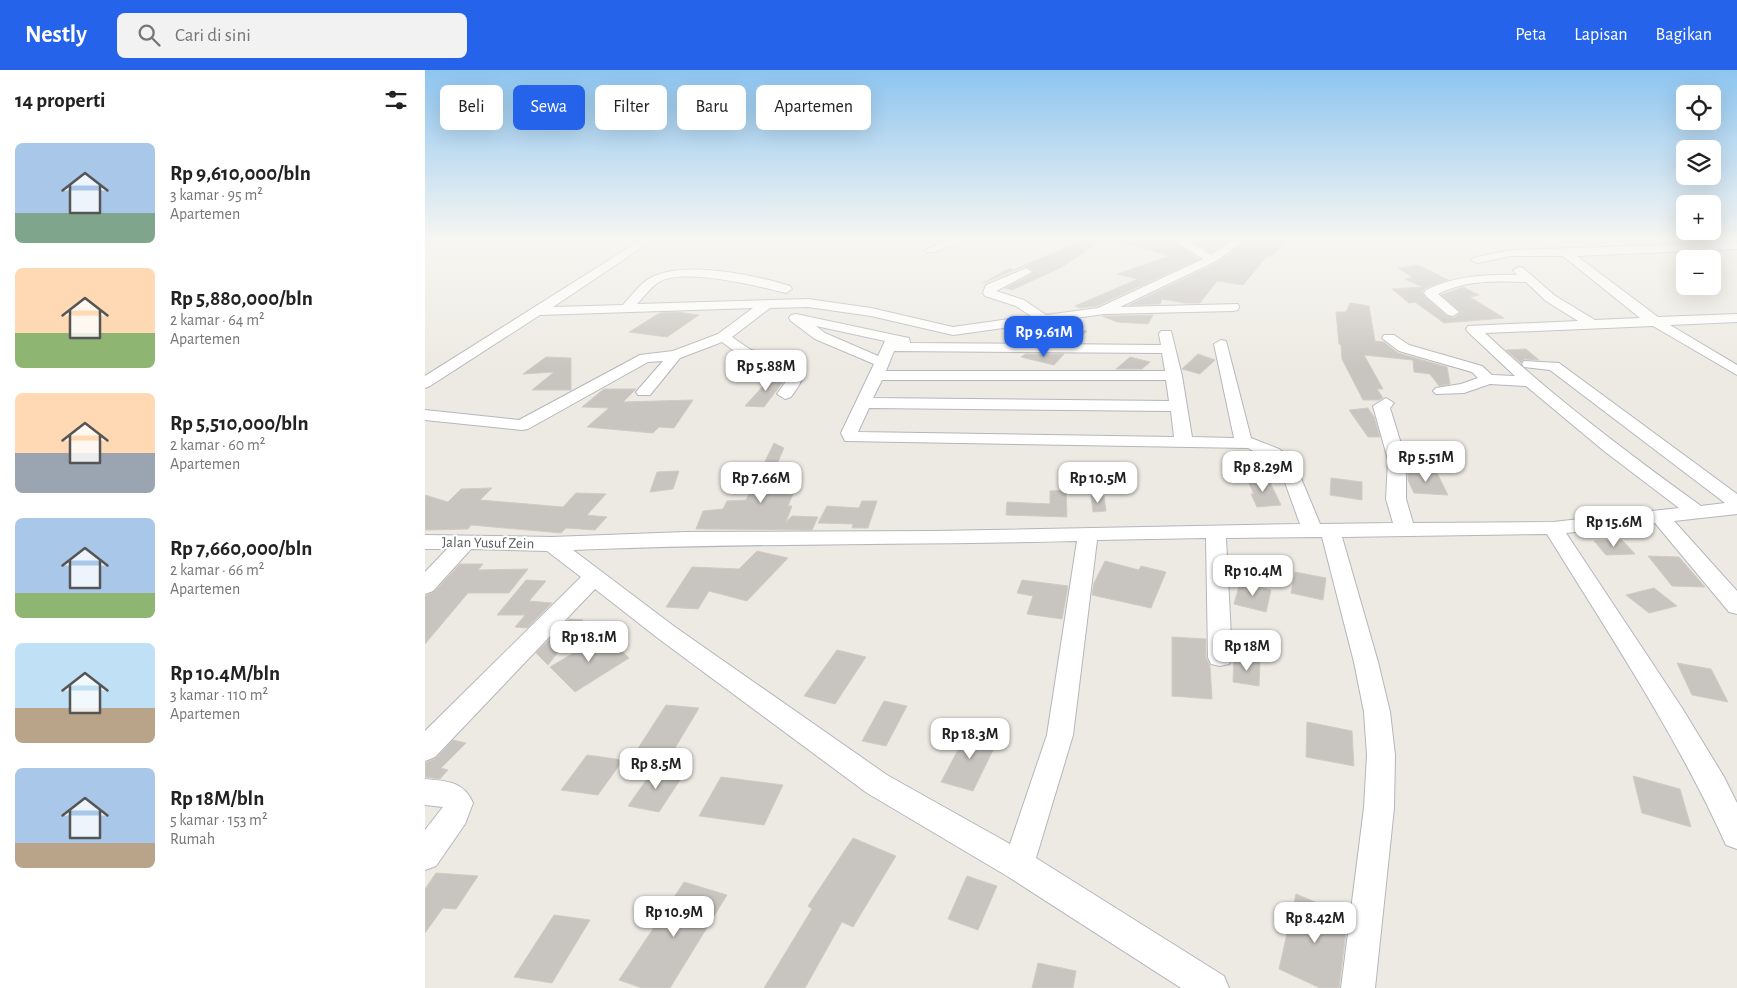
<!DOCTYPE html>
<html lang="id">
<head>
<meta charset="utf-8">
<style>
  :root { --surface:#fff; --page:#f2f2f2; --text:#222; --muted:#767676; --accent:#2563eb }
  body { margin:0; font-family:"Alegreya Sans",sans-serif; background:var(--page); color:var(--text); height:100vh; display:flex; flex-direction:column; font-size:19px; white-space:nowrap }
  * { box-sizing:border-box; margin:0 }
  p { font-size:16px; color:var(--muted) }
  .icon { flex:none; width:28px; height:28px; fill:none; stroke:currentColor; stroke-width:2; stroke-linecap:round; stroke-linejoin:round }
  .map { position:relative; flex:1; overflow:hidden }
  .sheet { display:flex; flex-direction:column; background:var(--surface); width:425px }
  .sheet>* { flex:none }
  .banner { position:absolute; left:15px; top:15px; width:475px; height:45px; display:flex; gap:10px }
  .fabs { position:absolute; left:1251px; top:15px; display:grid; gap:10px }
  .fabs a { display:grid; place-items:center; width:45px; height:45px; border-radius:8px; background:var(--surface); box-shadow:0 5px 20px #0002; font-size:25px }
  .price { position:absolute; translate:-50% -42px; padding:0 11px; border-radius:10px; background:#fff; color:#222; font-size:16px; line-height:32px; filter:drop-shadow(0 1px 2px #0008) }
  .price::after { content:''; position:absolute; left:50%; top:30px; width:15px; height:11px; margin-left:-8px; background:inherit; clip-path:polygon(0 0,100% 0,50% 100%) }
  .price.selected { background:var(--accent); color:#fff }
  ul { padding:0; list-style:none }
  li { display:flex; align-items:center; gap:15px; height:125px; padding:0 15px }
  li span { display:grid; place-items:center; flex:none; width:140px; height:100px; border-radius:8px; color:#555 }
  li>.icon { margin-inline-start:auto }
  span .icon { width:60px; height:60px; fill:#fffc; stroke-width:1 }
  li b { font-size:21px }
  h2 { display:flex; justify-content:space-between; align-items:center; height:60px; padding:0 15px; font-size:21px }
  .pill { padding:0 18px; border-radius:8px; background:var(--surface); box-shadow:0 5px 20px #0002; font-size:18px; line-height:45px }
  .pill.selected { background:var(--accent); color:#fff }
  header { display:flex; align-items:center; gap:30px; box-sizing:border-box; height:70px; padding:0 25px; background:var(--accent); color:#fff }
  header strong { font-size:24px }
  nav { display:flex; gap:28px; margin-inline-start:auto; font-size:18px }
  .search { width:350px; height:45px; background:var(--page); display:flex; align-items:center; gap:12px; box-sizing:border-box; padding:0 18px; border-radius:8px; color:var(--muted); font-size:19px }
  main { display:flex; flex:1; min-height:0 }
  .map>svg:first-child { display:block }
  .building { fill:#c8c5c0; stroke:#d2cbc2 }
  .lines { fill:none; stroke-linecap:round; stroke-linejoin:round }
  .minor-casing { stroke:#b4b6ba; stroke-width:2 }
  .minor { fill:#fff; fill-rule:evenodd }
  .labels { text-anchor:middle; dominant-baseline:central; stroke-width:4; stroke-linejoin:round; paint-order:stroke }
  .street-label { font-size:15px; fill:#5b6063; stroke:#fff }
</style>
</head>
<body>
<header>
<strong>Nestly</strong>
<div class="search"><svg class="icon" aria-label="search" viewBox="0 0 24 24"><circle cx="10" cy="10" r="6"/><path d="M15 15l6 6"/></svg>Cari di sini</div>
<nav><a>Peta</a><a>Lapisan</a><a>Bagikan</a></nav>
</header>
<main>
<section class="sheet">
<h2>14 properti<svg class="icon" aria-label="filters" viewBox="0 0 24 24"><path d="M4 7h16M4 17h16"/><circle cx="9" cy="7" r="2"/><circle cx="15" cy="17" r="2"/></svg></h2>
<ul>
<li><span style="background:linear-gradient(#a9c7e8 70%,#7fa58c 0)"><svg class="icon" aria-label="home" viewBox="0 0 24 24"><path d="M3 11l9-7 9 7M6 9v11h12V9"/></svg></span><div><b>Rp 9,610,000/bln</b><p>3 kamar · 95 m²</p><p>Apartemen</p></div></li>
<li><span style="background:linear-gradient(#ffd9b3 65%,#8fb573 0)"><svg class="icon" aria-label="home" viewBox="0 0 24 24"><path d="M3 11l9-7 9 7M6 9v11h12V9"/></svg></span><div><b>Rp 5,880,000/bln</b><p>2 kamar · 64 m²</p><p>Apartemen</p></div></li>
<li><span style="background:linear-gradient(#ffd9b3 60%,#9aa5b1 0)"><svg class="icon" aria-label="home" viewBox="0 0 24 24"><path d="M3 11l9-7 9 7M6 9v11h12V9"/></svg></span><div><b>Rp 5,510,000/bln</b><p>2 kamar · 60 m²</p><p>Apartemen</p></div></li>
<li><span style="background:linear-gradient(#a9c7e8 75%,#8fb573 0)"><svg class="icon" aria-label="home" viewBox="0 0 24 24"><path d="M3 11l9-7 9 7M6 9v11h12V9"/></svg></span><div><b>Rp 7,660,000/bln</b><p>2 kamar · 66 m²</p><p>Apartemen</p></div></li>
<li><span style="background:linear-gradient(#bfe0f5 65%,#b9a48a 0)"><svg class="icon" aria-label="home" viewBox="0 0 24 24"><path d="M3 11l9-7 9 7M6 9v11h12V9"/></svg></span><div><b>Rp 10.4M/bln</b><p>3 kamar · 110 m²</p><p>Apartemen</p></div></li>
<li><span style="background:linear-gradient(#a9c7e8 75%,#b9a48a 0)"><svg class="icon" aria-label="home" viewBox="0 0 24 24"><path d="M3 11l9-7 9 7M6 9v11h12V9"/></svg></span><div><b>Rp 18M/bln</b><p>5 kamar · 153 m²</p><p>Rumah</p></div></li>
</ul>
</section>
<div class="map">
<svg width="1312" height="918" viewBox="0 0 1312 918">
  <rect width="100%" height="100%" fill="#edeae3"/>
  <path class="building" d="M664 168 678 169 637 197 587 220 580 218 608 204V200L600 196 558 213 585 198 588 200Z
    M697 168H742L774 189 672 236 655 238 650 236 713 209 692 204 745 186 696 172Z
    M763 168H808L786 183Z
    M825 168H868L846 186H842L818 215 792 211 775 233H760L737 229 735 234 704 235 792 193Z
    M993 195 1023 210 1000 218 997 222 1000 227 1022 246 1029 248 1036 242 1016 225 1038 217 1054 225 1045 227 1079 248 1019 253 990 232 984 233 967 219 998 217 980 209 987 207 973 198Z
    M925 233 944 236 950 271 959 272 973 283 1022 297 1025 314 1014 316 1005 304 989 302 988 290 939 285 958 319H952L958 328 954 330H938L917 289 916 275 914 274 911 242H921Z
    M252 242 274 245 242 267 204 262 235 243Z
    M728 245 723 254 692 252 677 246Z
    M626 255 662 261 651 272H610Z
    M1101 279 1114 290 1099 289 1096 293 1081 280Z
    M600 284H639L629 295 596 287Z
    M773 284 790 290 775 304 757 299Z
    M121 287 146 288V320H107L129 302 98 304Z
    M705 287 725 292 717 299H691Z
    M347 306 360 307V309L339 337 320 336Z
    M179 319H211L198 332 268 330 249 358 234 357 228 363 162 357 184 338 157 337Z
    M943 338 949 347 955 367H943L924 340Z
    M349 373 359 378 348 403 374 404 360 424H368L363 436H367L361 452 367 446 393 447 387 460 271 459 278 441 298 439 302 431 321 430Z
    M254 401 248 419 225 422 232 402Z
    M983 402 1012 403 1023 425 989 423 983 410Z
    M843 408 856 435 832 437 826 424H829L822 409Z
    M906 408 937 412V430L905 425Z
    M67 418 55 430 138 437 151 423 181 424 162 445 182 447 170 460 141 458 136 463 46 455 43 459 0 460V425L23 432 36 419Z
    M641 420 642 447 581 445 582 432 625 434V421Z
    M666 426H679L681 441 668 442Z
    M437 431H452L443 458H427L428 454 393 453 402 436 434 438Z
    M1197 470 1210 484 1181 485 1169 471Z
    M332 481 363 488 322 531 284 521 273 539 241 537 267 497 314 499Z
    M1223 486 1254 487 1280 517 1247 516Z
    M680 491 714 500 716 496 741 502 726 538 667 525 669 513Z
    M35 494H58L53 500 103 499 84 523H43L0 574V526L9 522Z
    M870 502 901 508 898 530 866 523Z
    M101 510 121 511 104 531 127 533 102 558 90 557 100 545H72Z
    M597 510 643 516 637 549 602 544 608 526 592 523Z
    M815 513 846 520 841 542 809 534Z
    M1229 518 1252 536 1224 543 1201 525Z
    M144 549 158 550 123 595 111 583Z
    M179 565 204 588 150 622 125 597Z
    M747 567 781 569V587L785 596 787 629 747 626Z
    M412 580 441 587 410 634 379 626Z
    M809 587 835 591 834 616 808 612Z
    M1252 593 1286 599 1303 632 1267 625Z
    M459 631 482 636 461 676 437 671Z
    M241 635 274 638 247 683 212 680Z
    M882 652 927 661 929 696 881 687Z
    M544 659 574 668 548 721 516 712Z
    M28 670 41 673 16 698 23 700 15 709 0 707V693L11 688Z
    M162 685 198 690 173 725 136 720Z
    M229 699 259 704 234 742 203 736Z
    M1208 706 1255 719 1266 757 1217 743Z
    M296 707 358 715 339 755 274 746Z
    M428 768 471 786 428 857 417 852 380 918H339L387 839 383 836Z
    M11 803 53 806 31 839 18 838 0 863V819Z
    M542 806 572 816 553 860 523 849Z
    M259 812 302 825 245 918H217L194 910Z
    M871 824 923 846 914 918H895L854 899Z
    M129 845 165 850 127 913 89 907Z
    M613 893 651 901 648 918H607Z"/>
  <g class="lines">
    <g class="minor-casing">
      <path id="minor" d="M219 168H231L128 237 198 235C207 225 217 211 229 206 263 191 330 205 365 216L367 219 361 223C333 216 259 197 234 212 226 217 219 227 212 234L383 229 446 238 528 257 606 246 591 236 560 226 558 223 561 215 597 200 601 198 607 202 571 221 599 230 621 245 673 238 778 189 744 168H759L786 185 811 168H823L791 191 695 237 813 234 814 237 813 240 808 241 679 244 528 265 446 246 383 237 345 238 307 267 326 280 376 293C383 305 373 317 366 327L360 329 352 324 362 310 363 298 316 286 297 272 255 288 225 325H213L211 322 238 291 223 292 103 359 97 360 0 350V340L94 350 215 285 248 281 293 264 328 238 115 245 5 316 0 318V306Z
        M529 168H544L509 182H501L500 180Z
        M1312 173V179L1152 186 1233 247 1312 244V252L1245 255 1312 295V305L1228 256 1060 263C1127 326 1201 382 1276 436L1300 433 1125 300 1099 297 1097 294 1099 291 1134 293 1312 424V444L1249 451 1312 521V544L1304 542 1230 453 1141 463 1257 638 1299 707 1312 733V779L1301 775C1252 666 1185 566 1122 464L917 467 953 592 965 642 970 685 969 738 950 918H916L939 738 942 685 939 642 929 592 897 467 801 468 807 587 804 594 795 596 786 594 783 587 781 468 672 470 648 665 611 788 799 906 804 918H756L582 806 442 723 234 569 170 519 10 687 0 691V661L156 507 122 481 46 479 8 521 0 524V502L22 479H0V465L127 467 260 462 510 461 875 454 854 396 823 378 420 371 416 363 449 294 390 269 366 251 364 248 366 245 371 244 479 267 484 268 485 273 736 275 734 264 736 261H746L757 306 767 367 809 368 789 274 796 270 801 271 826 368 854 379 868 389 895 454 968 453 961 429 963 390 948 336 961 328 969 333 965 338 981 390V429L988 453 1128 452 1254 438 1179 381 1101 316 1065 314 1039 323 1011 324 1008 321 1011 318 1036 314 1053 308 1047 302 974 281 957 268 959 265H969L984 275 1057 296 1067 305 1090 306 1043 262 1041 259 1043 256 1153 251 1121 231 1101 212C1071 211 1040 210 1013 224L1034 242 1028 246 1023 245 1001 226 999 223 1001 220C1030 206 1060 204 1092 205L1088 200 1094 197 1098 198 1129 225 1170 250 1215 248 1138 186H1085L1052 193 1046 190 1048 188 1085 180ZM391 256 460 271 453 286 400 263ZM469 281 737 283 740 301H461ZM457 310H741L744 331 448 328ZM444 338 746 341 749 367 433 362ZM652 471 622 665 585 774 462 705 250 557 148 480C316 473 484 475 652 471Z
        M0 709C21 711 39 711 48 733L40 754 11 796 0 800V760L18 737 0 735Z"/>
    </g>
    <use href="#minor" class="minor"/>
  </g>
  <linearGradient id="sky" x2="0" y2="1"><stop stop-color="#8dc5f0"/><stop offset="0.57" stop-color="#f7f6f2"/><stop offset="1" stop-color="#f7f6f2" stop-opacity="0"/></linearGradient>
  <rect width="1312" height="297" fill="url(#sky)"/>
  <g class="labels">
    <g class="street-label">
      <text transform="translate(63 473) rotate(1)">Jalan Yusuf Zein</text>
    </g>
  </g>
</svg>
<div class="fabs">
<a><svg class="icon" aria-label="locate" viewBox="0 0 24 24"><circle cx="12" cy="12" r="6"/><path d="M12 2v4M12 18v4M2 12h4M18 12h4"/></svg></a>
<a><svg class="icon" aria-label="layers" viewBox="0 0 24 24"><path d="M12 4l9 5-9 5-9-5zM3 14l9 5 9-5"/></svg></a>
<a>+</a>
<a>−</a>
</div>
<b class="price selected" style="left:619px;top:288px">Rp 9.61M</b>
<b class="price" style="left:341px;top:322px">Rp 5.88M</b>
<b class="price" style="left:1001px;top:413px">Rp 5.51M</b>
<b class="price" style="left:838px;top:423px">Rp 8.29M</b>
<b class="price" style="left:336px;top:434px">Rp 7.66M</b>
<b class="price" style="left:673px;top:434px">Rp 10.5M</b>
<b class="price" style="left:1189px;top:478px">Rp 15.6M</b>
<b class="price" style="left:828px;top:527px">Rp 10.4M</b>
<b class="price" style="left:164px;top:593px">Rp 18.1M</b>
<b class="price" style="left:822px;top:602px">Rp 18M</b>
<b class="price" style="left:545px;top:690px">Rp 18.3M</b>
<b class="price" style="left:231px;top:720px">Rp 8.5M</b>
<b class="price" style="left:249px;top:868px">Rp 10.9M</b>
<b class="price" style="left:890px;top:874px">Rp 8.42M</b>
<div class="banner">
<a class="pill">Beli</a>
<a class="pill selected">Sewa</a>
<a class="pill">Filter</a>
<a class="pill">Baru</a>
<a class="pill">Apartemen</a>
</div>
</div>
</main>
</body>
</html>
